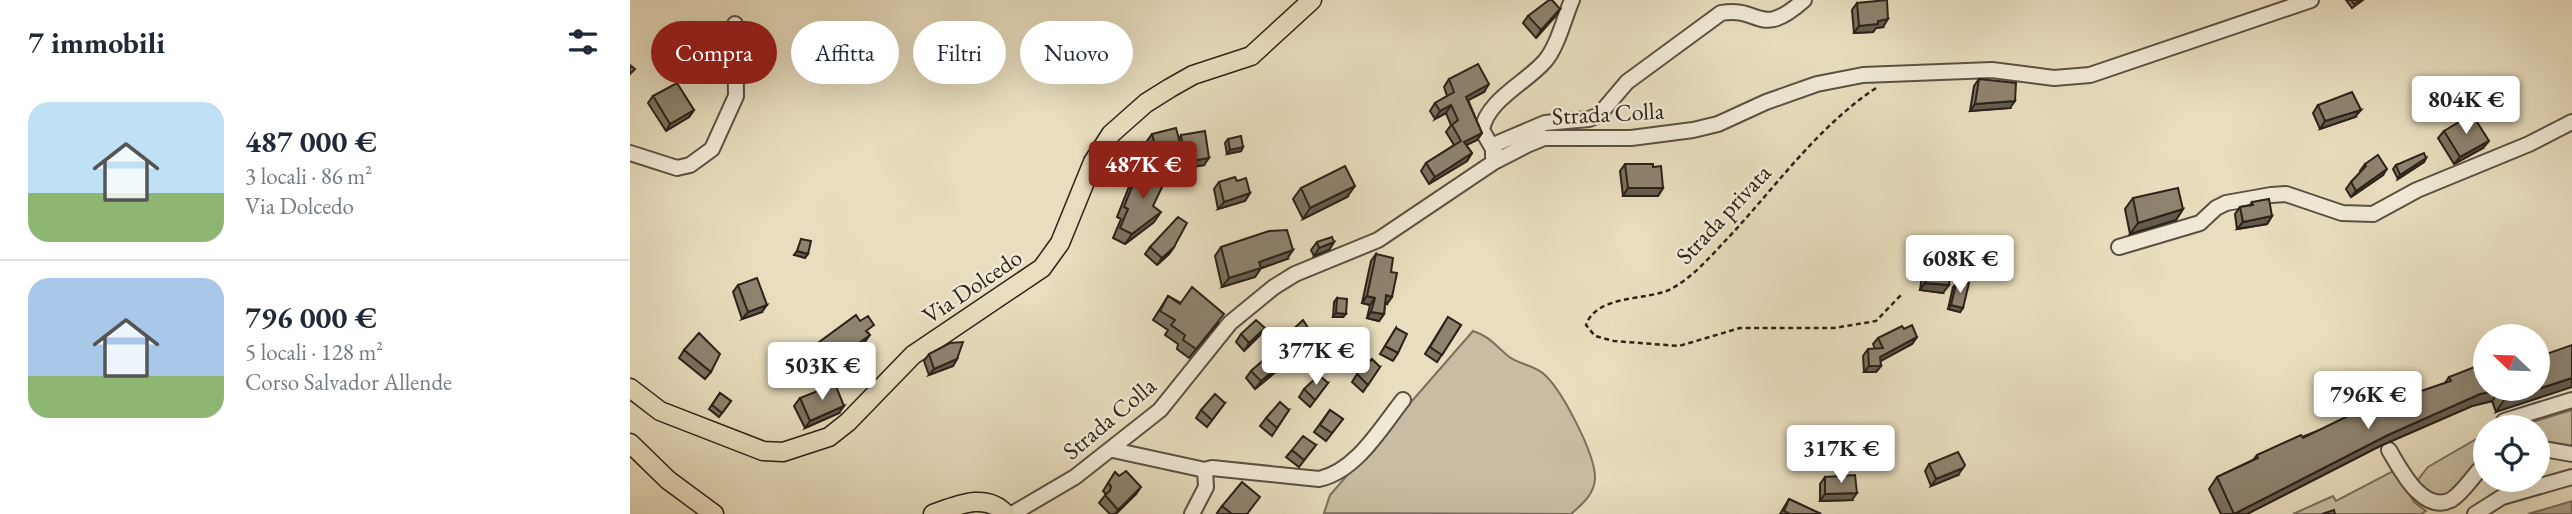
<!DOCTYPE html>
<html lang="it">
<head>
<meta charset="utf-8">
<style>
  :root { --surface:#fff; --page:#f2f2f3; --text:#1f2937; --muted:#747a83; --line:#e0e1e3; --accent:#8f2418 }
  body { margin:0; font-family:"EB Garamond",serif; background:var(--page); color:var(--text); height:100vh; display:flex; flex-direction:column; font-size:26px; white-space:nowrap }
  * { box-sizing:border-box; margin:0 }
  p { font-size:23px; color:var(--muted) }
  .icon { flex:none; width:38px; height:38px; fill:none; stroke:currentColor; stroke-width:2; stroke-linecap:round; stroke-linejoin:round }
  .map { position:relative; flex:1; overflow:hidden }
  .drawer { display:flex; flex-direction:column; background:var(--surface); width:630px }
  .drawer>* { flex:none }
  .guide { position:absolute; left:21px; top:21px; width:665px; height:63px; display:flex; gap:14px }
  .needle { width:46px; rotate:293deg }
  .fabs { position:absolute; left:1843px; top:324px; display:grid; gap:14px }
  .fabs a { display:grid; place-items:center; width:77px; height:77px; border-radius:50%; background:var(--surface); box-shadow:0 7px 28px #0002; font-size:35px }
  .price { position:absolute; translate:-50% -60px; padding:0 16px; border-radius:7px; background:#fff; color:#222; font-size:23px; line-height:46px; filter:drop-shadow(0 2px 4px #0008) }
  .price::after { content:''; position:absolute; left:50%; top:42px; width:21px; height:16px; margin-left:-10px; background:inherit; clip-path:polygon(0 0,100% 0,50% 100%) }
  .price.active { background:var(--accent); color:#fff }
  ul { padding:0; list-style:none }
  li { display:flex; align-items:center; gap:21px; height:175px; padding:0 28px }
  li+li { border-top:2px solid var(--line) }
  li span { display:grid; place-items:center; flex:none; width:196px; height:140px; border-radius:21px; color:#555 }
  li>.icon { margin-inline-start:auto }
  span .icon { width:84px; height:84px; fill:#fffc; stroke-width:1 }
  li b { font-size:30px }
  h2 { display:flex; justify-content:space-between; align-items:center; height:84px; padding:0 28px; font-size:30px }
  .tag { padding:0 24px; border-radius:32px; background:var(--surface); box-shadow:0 7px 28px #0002; font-size:24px; line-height:63px }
  .tag.active { background:var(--accent); color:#fff }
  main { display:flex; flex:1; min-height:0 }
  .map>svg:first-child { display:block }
  .green { fill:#c8bda2; stroke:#7a705e; stroke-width:2 }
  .water { fill:#a89d86; stroke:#766c5a; stroke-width:2 }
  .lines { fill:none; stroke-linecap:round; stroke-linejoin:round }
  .minor-casing { stroke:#5b5142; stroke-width:18 }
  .major-casing { stroke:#2c2219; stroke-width:21 }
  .path { stroke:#2c2219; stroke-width:2.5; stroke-dasharray:5 3.5; stroke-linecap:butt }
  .minor { stroke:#f0e9d5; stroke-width:14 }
  .major { stroke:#e8ddbe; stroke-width:18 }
  .wall { fill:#7a715f; stroke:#2c2219; stroke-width:2 }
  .shaded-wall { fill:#635c4e; stroke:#2c2219; stroke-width:2 }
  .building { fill:#8e836f; stroke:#2c2219; stroke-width:2 }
  .labels { text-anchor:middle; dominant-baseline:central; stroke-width:5; stroke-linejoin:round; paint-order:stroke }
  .street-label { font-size:24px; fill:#2c2219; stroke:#f0e9d5 }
</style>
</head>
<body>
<main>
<section class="drawer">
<h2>7 immobili<svg class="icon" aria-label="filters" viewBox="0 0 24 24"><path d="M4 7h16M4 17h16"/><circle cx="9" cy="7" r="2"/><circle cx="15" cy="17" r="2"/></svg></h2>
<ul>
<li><span style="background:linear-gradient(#bfe0f5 65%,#8fb573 0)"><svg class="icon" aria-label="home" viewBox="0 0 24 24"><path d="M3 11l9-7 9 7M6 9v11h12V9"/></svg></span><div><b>487 000 €</b><p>3 locali · 86 m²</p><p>Via Dolcedo</p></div></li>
<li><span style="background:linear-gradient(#a9c7e8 70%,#8fb573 0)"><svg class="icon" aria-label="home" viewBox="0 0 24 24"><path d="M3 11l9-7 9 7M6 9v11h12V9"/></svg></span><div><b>796 000 €</b><p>5 locali · 128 m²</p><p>Corso Salvador Allende</p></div></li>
</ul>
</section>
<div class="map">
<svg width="1942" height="514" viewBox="0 0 1942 514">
  <rect width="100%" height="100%" fill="#e8ddbe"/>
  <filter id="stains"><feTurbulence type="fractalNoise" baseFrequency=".00286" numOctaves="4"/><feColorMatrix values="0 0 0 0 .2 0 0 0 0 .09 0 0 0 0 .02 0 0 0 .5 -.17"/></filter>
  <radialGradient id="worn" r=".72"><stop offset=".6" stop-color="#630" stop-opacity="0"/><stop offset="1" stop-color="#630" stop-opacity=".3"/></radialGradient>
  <path class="green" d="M843 331C859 336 865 345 878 356 889 365 906 365 916 376 933 393 966 455 965 479 964 495 951 505 941 514L694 513 700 495Z
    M1942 410V447L1908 441V427H1886Z
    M1855 434V453L1818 495 1803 497 1787 481 1798 467Z
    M1765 470 1784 502 1796 511 1791 514H1663L1703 496 1706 501Z"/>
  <path class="water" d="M1942 501V514H1898Z"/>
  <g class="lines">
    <g class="minor-casing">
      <path id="minor" d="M863 149 868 143 915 123 959 119 969 115 997 82 1091 13C1131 6 1129 40 1174 0
        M0 153 47 168 60 165 82 149 106 96 105 24
        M863 157V149L852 130C857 100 896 83 915 61 928 46 934 18 942 0
        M1489 247 1570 223 1586 208 1596 203 1641 195 1656 194 1712 213 1743 214 1787 190 1899 144 1942 122
        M1874 421 1942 400
        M1908 448 1942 454
        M483 450 575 470 576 487 562 514
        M1759 450C1770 468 1792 514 1821 500 1835 491 1843 475 1855 464
        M575 470 582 468 689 479C726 471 750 429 773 400
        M382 514 445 477 530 410 600 323 644 287 665 274 748 240 864 162 897 145 914 138H1001L1063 130 1088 124 1136 102 1187 84 1233 75 1362 70 1424 78 1460 75 1681 0
        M1845 514 1872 497 1942 477"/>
    </g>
    <g class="major-casing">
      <path id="major" d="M0 388 30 411 133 451 153 452 199 437 218 422 283 355 412 268 430 243 463 162 481 134 516 103 540 88 563 75 621 56 682 0
        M0 443 38 480 84 514
        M303 514C328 505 356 492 376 514"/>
    </g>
    <path class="path" d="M1246 88C1187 127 1145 188 1097 239 1080 257 1063 277 1041 289 1017 301 967 294 956 325L965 336 984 341 1049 346 1110 328H1204L1246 321 1271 295"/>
    <use href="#minor" class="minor"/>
    <use href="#major" class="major"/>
  </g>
  <path class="wall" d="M1716 0H1733L1722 8Z
    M1227 3 1253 27 1246 28 1243 32 1224 33 1222 10Z
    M930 9 906 38 893 23 898 16Z
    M50 31 73 46 60 65 37 50Z
    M819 79 854 92 838 100 852 133 847 140 836 145 842 153 837 161 799 184 791 171 796 163 824 145 816 132 821 125 816 113 805 119 800 111 805 103 817 96 814 87Z
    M1349 79 1380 108 1340 111 1344 86Z
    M23 96 64 110 59 117 36 131 18 103Z
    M1688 105 1725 117 1690 129 1683 113Z
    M1814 131 1853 148 1824 164 1808 138Z
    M522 134 549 139 551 135 574 165 550 169 547 147 545 150 520 156 517 141Z
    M598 139 613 147 611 151 597 154 595 143Z
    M534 158 523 206 524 222 495 244 483 238 491 219 487 217 500 184 507 174 520 180Z
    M1796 158 1794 162 1768 179 1763 169 1766 165Z
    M995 164 1023 167 1033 188 1028 196H993L990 171Z
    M1735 164 1753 175 1721 197 1716 189 1721 182 1731 172 1730 171Z
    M607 181 620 193 615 201 588 209 584 189 589 182Z
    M671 188 717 197 673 219 663 199Z
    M1503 198 1553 209 1546 220 1500 234 1495 209Z
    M1622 202 1642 216 1637 224 1607 229 1605 214 1610 207 1620 205Z
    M687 242H704L699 250 684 256 681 250Z
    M520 247H544L539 254 527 265 515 254Z
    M591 247 657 259 631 268 625 277 592 287 585 256Z
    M746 254 757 304 755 303 754 314 749 321 737 318 740 305 732 303 741 261Z
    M1297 268 1313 293 1290 290 1292 276Z
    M1326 284 1330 312 1318 309 1323 287Z
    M108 285 132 312 112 319 103 292Z
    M538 296 588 323 559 358 547 349 548 344 535 335 538 330 523 320Z
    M707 298 713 317H703L704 302Z
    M818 317 831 325 807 362 795 354Z
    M766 328 768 353 763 361 750 354Z
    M1274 329 1287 337 1282 344 1250 361 1251 366 1246 372H1234L1233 356 1238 349H1245L1243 344 1248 338Z
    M238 333 234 343 190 375 176 355 181 348Z
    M611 334 629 336 614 351 606 342Z
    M655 337H684L678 345 625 389 616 378 621 371 650 346Z
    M54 350 81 372 75 379 49 358Z
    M299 354 327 359 323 366 299 375 294 361Z
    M750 367 733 392 722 382 727 374Z
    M1819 377 1855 388H1908L1866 412 1862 401 1842 406 1750 446 1617 514H1591L1579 489 1587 477 1623 460 1627 455 1765 400 1815 383Z
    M698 383 680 407 669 397 674 389Z
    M90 393 101 401 89 417 79 409Z
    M170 398 209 413 175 428 164 406Z
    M595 403 577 427 566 418 571 410Z
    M659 410 642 436 630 426 636 418Z
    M700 410 713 419 696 441 684 432Z
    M686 445 669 467 656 457 662 450Z
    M1299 464 1328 475 1301 486 1295 471Z
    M485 472 506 494 486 514H480L469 503 476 494 473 491Z
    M1195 477 1222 500 1190 501V484Z
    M1159 499 1191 514H1150Z
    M592 506 618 514H589L587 513Z"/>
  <path class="shaded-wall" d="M930 9 925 17 906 38 911 30Z
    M1258 19 1253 27 1246 28 1243 32 1224 33 1229 26 1248 21Z
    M859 84 854 92 831 104 836 97Z
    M1385 101 1380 108 1340 111 1345 104Z
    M821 105 816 113 805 119 810 111Z
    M64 110 59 117 36 131 40 124Z
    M1731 110 1725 117 1690 129 1695 121Z
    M852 133 847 140 828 149 834 142Z
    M1859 141 1853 148 1824 164 1830 157Z
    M550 143 545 150 520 156 526 149Z
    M613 147 611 151 597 154 600 150Z
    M842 153 837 161 799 184 805 177Z
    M579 158 574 165 550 169 555 162Z
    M1796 158 1794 162 1768 179 1770 175Z
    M1757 169 1753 175 1721 197 1726 191Z
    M725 186 717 197 673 219 680 208Z
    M998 188H1033L1028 196H993Z
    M620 193 615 201 588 209 594 202Z
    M1553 209 1546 220 1500 234 1508 223Z
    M531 212 524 222 495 244 502 234Z
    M1642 216 1637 224 1607 229 1613 222Z
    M704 242 699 250 684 256 689 248Z
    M544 247 539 254 527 265 532 258Z
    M663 250 657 259 629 269 631 268 625 277 592 287 599 278 629 262Z
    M167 251 178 254 175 258 164 255Z
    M1295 283 1319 285 1313 293 1290 290Z
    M756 295 762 297 757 304 751 302Z
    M737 296 745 298 740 305 732 303Z
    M137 305 132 312 112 319 118 312Z
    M1321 305 1333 308 1330 312 1318 309Z
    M741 312 754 314 749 321 737 318Z
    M706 313 716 314 713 317H703Z
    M635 328 629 336 614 351 619 343Z
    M240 335 234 343 190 375 195 368Z
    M684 337 678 345 625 389 631 381Z
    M1287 337 1282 344 1245 364 1250 357Z
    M327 359 323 366 299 375 304 369Z
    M1239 366H1251L1246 372H1234Z
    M1942 378V387L1866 412 1874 400Z
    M1870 390 1862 401 1842 406 1750 446 1617 514H1604L1758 435 1850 394Z
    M214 406 209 413 175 428 180 421Z
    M1333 468 1328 475 1301 486 1306 479Z
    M511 487 506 494 485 514 488 510Z
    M1227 493 1222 500 1190 501 1195 494Z"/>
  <path class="building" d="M919 0H922L930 9 911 30 898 16Z
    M1257 0 1258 19 1248 21V24L1229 26 1227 3Z
    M1721 0H1730L1724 4Z
    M50 31 73 46 66 57 43 42Z
    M848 64 859 84 836 97 852 133 834 142 842 153 805 177 796 163 831 141 822 125 828 120 821 105 810 111 805 103 824 92 819 79Z
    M0 65 5 69 0 74Z
    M1349 79 1386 83 1385 101 1345 104Z
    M47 83 64 110 40 124 23 96Z
    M1722 92 1731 110 1695 121 1688 105Z
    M1842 114 1859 141 1830 157 1814 131Z
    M546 128 550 143 526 149 522 134Z
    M575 131 579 158 555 162 551 135Z
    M611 136 613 147 600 150 598 139Z
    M1794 153 1796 158 1770 175 1766 165Z
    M1748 155 1757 169 1726 191 1721 182 1736 166 1735 164Z
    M534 158 533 185 523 206 531 212 502 234 490 228 498 209 494 207 507 174 521 180Z
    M995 164H1023V167L1031 166 1033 188H998Z
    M715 166 725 186 680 208 671 188Z
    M605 177 607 181 616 178 620 193 594 202 589 182Z
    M1548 188 1553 209 1508 223 1503 198Z
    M1639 199 1642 216 1613 222 1610 207 1623 205 1622 202Z
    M548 217 557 223 544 247 532 258 520 247Z
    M657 230 663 250 629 262 631 268 599 278 591 247 639 231Z
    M702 237 704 242 689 248 687 242Z
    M171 239 181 241 178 254 167 251Z
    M746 254 763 258 761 272 767 273 762 297 756 295 754 314 741 312 745 298 737 296Z
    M1297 268 1320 271 1319 285 1295 283Z
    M127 278 137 305 118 312 108 285Z
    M1339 283 1333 308 1321 305 1326 284Z
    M562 287 594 314 566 349 553 340 555 335 541 325 545 320 530 311 538 296 550 304Z
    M707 298 717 299 716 314 706 313Z
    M226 315 230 321 238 316 244 325 236 331 240 335 195 368 181 348Z
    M818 317 831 325 812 355 800 347Z
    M626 320 635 328 619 343 611 334Z
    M673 320 684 337 631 381 621 371 657 340 655 337Z
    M1282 325 1287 337 1250 357 1251 366H1239L1238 349 1253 348 1248 338 1272 326 1274 329Z
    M766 328 777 334 768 353 755 346Z
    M69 333 90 354 81 372 54 350Z
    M333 342 327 359 304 369 299 354 320 343Z
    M1942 345V378L1874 400 1870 390 1850 394 1758 435 1604 514 1587 477 1628 458 1627 455 1671 435 1673 438 1763 394 1765 400 1821 381 1819 377 1855 363V388H1908V357Z
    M742 359 750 367 738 385 727 374Z
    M689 375 698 383 685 400 674 389Z
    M205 384 214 406 180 421 170 398Z
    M90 393 101 401 92 413 82 405Z
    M585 394 595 403 582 420 571 410Z
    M650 402 659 410 647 428 636 418Z
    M700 410 713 419 702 433 690 425Z
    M673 436 686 445 674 460 662 450Z
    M1328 452 1335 465 1333 468 1306 479 1299 464Z
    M496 471 511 487 488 510 475 495 480 491 481 486 478 483 485 472 489 476Z
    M1225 475 1227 493 1195 494V477Z
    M612 482 630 497 617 514H602L592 506Z
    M1159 499 1191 514H1160L1154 511Z
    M1704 510 1705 514H1692Z"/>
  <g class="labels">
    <g class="street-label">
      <text transform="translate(978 113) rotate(-3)">Strada Colla</text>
      <text transform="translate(1093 214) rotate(-47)">Strada privata</text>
      <text transform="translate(342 286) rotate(-34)">Via Dolcedo</text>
      <text transform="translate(479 418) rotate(-40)">Strada Colla</text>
    </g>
  </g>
  <rect width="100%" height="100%" filter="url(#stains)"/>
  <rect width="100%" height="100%" fill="url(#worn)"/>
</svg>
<div class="fabs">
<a><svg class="needle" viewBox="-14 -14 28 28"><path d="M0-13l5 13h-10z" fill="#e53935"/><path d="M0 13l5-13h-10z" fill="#747a83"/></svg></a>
<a><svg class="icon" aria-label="locate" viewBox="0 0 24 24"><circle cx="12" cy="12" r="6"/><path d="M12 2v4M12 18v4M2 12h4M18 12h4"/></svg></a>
</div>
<b class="price" style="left:1836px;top:136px">804K €</b>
<b class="price active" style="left:513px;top:201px">487K €</b>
<b class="price" style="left:1330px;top:295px">608K €</b>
<b class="price" style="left:686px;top:387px">377K €</b>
<b class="price" style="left:192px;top:402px">503K €</b>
<b class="price" style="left:1738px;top:431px">796K €</b>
<b class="price" style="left:1211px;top:485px">317K €</b>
<div class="guide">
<a class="tag active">Compra</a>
<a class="tag">Affitta</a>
<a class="tag">Filtri</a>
<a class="tag">Nuovo</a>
</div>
</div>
</main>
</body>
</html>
